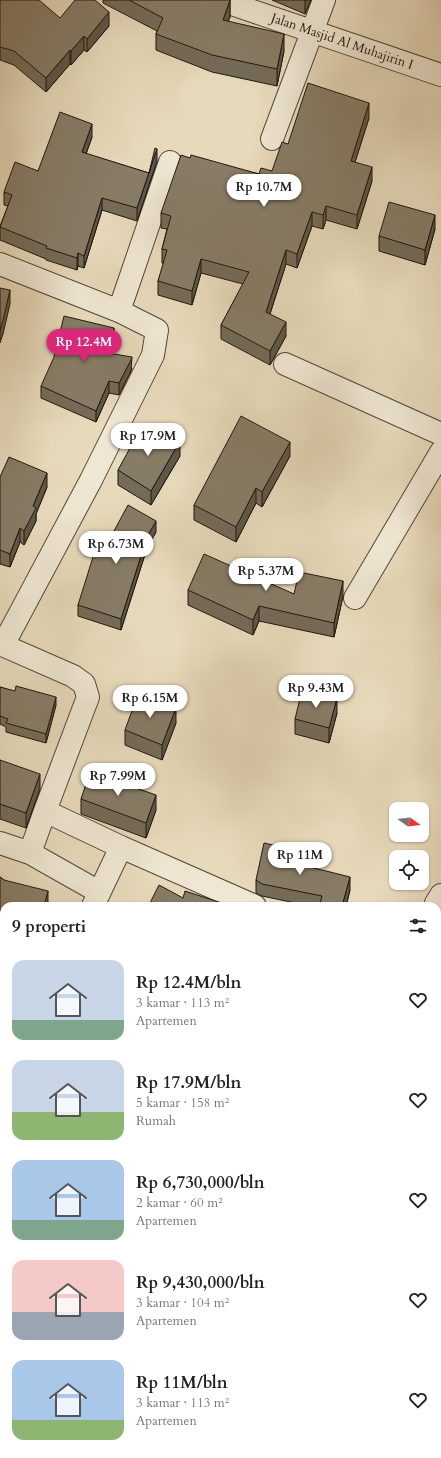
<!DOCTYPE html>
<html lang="id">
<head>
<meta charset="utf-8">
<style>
  :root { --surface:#fff; --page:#f2f2f2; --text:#222; --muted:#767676; --accent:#db2777 }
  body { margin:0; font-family:Cardo,serif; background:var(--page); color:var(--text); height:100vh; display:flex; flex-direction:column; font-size:15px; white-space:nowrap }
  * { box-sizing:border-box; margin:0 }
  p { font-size:13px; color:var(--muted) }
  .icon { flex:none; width:22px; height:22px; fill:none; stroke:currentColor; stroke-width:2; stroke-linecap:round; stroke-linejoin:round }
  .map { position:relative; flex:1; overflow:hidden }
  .drawer { position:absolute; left:0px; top:902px; width:441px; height:556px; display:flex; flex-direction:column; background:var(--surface); border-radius:12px 12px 0 0; box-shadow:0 1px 3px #0004 }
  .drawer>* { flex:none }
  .needle { width:26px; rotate:104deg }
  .fabs { position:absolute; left:389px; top:802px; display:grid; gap:8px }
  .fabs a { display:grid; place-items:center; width:40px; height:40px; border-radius:8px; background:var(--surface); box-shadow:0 1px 3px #0004; font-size:20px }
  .price { position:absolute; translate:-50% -34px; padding:0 9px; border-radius:14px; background:#fff; color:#222; font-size:13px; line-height:26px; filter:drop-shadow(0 1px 2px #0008) }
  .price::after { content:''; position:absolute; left:50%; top:24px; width:12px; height:9px; margin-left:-6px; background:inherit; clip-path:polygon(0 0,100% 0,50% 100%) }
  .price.selected { background:var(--accent); color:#fff }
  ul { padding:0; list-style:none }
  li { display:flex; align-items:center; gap:12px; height:100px; padding:0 12px }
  li span { display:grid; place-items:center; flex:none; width:112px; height:80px; border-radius:12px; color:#555 }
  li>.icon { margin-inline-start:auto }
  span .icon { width:48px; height:48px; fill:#fffc; stroke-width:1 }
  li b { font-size:17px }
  h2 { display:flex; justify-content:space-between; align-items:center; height:48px; padding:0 12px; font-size:17px }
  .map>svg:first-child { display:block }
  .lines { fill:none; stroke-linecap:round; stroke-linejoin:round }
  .minor-casing { stroke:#524838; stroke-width:24 }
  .tertiary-casing { stroke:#524838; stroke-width:24 }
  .minor { stroke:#efe7d3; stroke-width:22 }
  .tertiary { stroke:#efe7d3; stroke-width:22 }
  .wall { fill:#746b59; stroke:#20170d }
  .shaded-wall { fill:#5e5748; stroke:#20170d }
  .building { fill:#877c67; stroke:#20170d }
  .labels { text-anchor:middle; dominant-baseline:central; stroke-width:3.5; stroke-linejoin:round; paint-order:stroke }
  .street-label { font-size:13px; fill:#20170d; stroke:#efe7d3 }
</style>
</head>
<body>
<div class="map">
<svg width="441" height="1458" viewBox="0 0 441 1458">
  <rect width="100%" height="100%" fill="#e7dabb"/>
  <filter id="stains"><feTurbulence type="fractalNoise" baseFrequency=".005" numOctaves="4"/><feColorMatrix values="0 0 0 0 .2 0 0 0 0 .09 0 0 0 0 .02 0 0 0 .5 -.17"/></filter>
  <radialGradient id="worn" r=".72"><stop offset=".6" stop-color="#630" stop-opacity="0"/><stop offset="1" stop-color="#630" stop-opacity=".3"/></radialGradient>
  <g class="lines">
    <g class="minor-casing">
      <path id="minor" d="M272 139 324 0
        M0 264 119 311 157 330 153 355 91 480 3 645
        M119 311 170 162
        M285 364 441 434
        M355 598 441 452
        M0 644 73 676 84 684 88 697 45 811 121 847 93 906
        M0 843 30 853 99 892
        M121 847 255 906
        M30 853 45 811
        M436 903 441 895
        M437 1085 441 1072
        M0 1123 4 1114
        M0 1260 4 1262
        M0 1320 4 1316
        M437 1340 441 1342
        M437 1444 441 1446
        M6 1454 18 1458"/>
    </g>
    <g class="tertiary-casing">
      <g id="tertiary">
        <path id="s1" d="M220 0 441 75"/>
      </g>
    </g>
    <use href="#minor" class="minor"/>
    <use href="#tertiary" class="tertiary"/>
  </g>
  <path class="wall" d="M0 0 60 18 109 26 87 52 84 50 71 65 70 64 46 92 14 65 0 60Z
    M103 0H230V17L228 21 284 51 277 86 212 72 156 50V34L157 31 103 3Z
    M272 0H311L305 14Z
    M369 118 355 162 372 181 357 229 326 220 323 229 312 226 297 268 286 264 270 314 286 336 270 365 221 339V325L243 284 201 273 192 305 158 295V281L164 264 162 263V249L167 229 161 228V213L190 158 259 174 272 171 288 144Z
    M92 137 86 154 149 173 157 161 137 221 102 210 84 268 78 266 77 270 46 260V259L0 240V226L8 206 4 205V192Z
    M435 229 425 265 379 251V236Z
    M114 340 110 353 132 368 131 371 119 395 109 393 96 422 41 398V386Z
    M180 456 151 505 118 485V470Z
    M290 456 262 507 256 503 236 542 194 520V505Z
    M0 477 47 487 36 514V521L24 545 20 542 10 567 0 564Z
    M156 532 147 548 121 630 78 616V605L107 544Z
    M188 590 294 594 343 596 334 637 259 621 253 635 188 605Z
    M0 687 56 705 46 743 6 732V727L0 724Z
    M337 713 329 743 295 734V719Z
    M176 723 162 760 125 745V730Z
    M0 760 40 789 26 828 0 819Z
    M81 799 156 810 146 838 81 814Z
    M296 863V864L350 890 346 906H310L262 896 256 893V880Z
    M0 877 4 880 48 901 46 906H4V1059L0 1058Z
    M437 967 441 968V1011L439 1010 437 1019Z
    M437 1162 441 1163V1211L438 1225 437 1224Z
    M0 1346 4 1348 3 1421H0Z
    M437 1359 441 1360V1414L437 1413Z
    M60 1454H244L243 1458H60Z"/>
  <path class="shaded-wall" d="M230 0V17L223 36V20Z
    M305 0H311L305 14Z
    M109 12V26L87 52V39Z
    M284 34V51L277 86V69Z
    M84 36V50L71 65V51Z
    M70 50V64L46 92V78Z
    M369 103V118L351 175V161Z
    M92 124V137L82 165V152Z
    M157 149V161L137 221V208Z
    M372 167V181L357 229V215Z
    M102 198V210L84 268V256Z
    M326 206V220L323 229V215Z
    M312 212V226L297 268V254Z
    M435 215V229L425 265V250Z
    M286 250V264L266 326V312Z
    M78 253V266L77 270V258Z
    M201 259V273L192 305V291Z
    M10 290V304L3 334 0 343V330Z
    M286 322V336L270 365V351Z
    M114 328V340L108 365V353Z
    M132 357 131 371 119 395V383Z
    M109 381V393L96 422V411Z
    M180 441V456L151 505V491Z
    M290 442V456L262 507V492Z
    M47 473V487L36 514V521L24 545V531L33 506Z
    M256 488V503L236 542V527Z
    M156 521V532L147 548 121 630V619L147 537Z
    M20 528V542L10 567V554Z
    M343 581V596L334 637V623Z
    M259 606V621L253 635V620Z
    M56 697V705L46 743V734Z
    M337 698V713L329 743V728Z
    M176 708V723L162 760V745Z
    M40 774V789L26 828V813Z
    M156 795V810L146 838V823Z
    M296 850V863L294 876V863Z
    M350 877V890L346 906H342Z
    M48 891V901L46 906H44Z
    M439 998V1010L437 1019V1007Z
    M441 1197V1211L438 1225V1210Z
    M4 1407V1418L3 1421V1410Z
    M242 1454H244L243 1458H241Z"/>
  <path class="building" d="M0 0H39L60 18 75 0H95L109 12 87 39 84 36 71 51 70 50 46 78 14 51 0 47Z
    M129 0H230L223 20 284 34 277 69 212 55 156 34 163 18Z
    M308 83 369 103 351 161 372 167 357 215 326 206 323 215 312 212 297 254 286 250 266 312 286 322 270 351 221 325 249 272 201 259 192 291 158 281 167 250 162 249 171 216 161 213 181 155 190 158 191 155 259 174 261 168 272 171 282 142 288 144Z
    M60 112 92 124 82 152 149 173 155 148 157 149 137 208 102 198 84 256 78 253 77 258 46 248 47 246 0 227 12 195 4 192 15 162 38 171Z
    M389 202 435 215 425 250 379 236Z
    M0 288 10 290 3 320 0 330Z
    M64 316 114 328 108 353 132 357 131 360 119 383 109 381 96 411 41 386 54 357Z
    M241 416 290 442 262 492 256 488 236 527 194 505Z
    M142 426 180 441 151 491 118 470Z
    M9 457 47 473 33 506 36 508 24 531 20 528 10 554 0 550V477Z
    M128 505 156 521 147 537 121 619 78 605 98 541 107 544Z
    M204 554 294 594 299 572 343 581 334 623 259 606 253 620 188 590Z
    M16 686 56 697 46 734 6 723 8 719 0 716V687L15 691Z
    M302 690 337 698 329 728 295 719Z
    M138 694 176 708 162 745 125 730Z
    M0 760 40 774 26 813 0 804Z
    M90 772 156 795 146 823 81 799Z
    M264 843 296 850 294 863 350 877 342 906H331L320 903 322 896 262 884 256 880Z
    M0 877 4 880 48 891 44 906H4V1049L0 1048V924L1 920 0 919Z
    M159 885 183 898 185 891 231 906H145L146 904 149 905Z
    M437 967 441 968V998H439L437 1007Z
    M437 1162 441 1163V1197L438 1210H437Z
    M0 1346 4 1348V1407L3 1410 0 1409Z
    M437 1359 441 1360V1400L437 1399Z
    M91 1454H242L241 1458H109Z
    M288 1454H360L371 1458H287Z"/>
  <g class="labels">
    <g class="street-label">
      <text stroke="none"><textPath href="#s1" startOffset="129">Jalan Masjid Al Muhajirin I</textPath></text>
    </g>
  </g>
  <rect width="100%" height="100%" filter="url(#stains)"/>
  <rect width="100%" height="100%" fill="url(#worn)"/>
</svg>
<div class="fabs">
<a><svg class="needle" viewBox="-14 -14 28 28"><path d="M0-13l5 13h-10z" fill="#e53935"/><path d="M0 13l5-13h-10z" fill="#767676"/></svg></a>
<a><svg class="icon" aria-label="locate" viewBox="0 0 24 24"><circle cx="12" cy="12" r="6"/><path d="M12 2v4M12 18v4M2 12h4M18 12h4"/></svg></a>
</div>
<b class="price" style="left:264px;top:208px">Rp 10.7M</b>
<b class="price selected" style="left:84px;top:363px">Rp 12.4M</b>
<b class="price" style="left:148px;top:457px">Rp 17.9M</b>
<b class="price" style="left:116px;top:565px">Rp 6.73M</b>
<b class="price" style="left:266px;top:592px">Rp 5.37M</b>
<b class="price" style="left:316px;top:709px">Rp 9.43M</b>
<b class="price" style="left:150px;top:719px">Rp 6.15M</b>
<b class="price" style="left:118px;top:797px">Rp 7.99M</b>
<b class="price" style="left:300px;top:876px">Rp 11M</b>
<section class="drawer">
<h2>9 properti<svg class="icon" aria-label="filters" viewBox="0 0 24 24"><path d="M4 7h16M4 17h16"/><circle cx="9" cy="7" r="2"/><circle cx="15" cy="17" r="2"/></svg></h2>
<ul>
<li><span style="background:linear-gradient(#c9d6e8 75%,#7fa58c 0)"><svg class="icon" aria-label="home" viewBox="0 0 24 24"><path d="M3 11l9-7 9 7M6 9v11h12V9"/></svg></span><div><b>Rp 12.4M/bln</b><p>3 kamar · 113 m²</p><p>Apartemen</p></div><svg class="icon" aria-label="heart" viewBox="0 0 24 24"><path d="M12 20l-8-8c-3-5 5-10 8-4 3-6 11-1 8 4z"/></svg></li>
<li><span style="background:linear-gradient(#c9d6e8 65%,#8fb573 0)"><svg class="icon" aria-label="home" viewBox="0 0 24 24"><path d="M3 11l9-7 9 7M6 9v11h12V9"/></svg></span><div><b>Rp 17.9M/bln</b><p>5 kamar · 158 m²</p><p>Rumah</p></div><svg class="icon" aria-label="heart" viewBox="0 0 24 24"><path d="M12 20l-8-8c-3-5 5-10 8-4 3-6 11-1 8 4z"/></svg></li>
<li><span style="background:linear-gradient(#a9c7e8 75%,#7fa58c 0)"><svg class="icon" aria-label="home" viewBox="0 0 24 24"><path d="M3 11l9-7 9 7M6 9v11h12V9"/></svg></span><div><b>Rp 6,730,000/bln</b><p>2 kamar · 60 m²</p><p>Apartemen</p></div><svg class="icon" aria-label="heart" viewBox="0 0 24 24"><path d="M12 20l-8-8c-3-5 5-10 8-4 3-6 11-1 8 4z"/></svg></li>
<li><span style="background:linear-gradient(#f6c9c9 65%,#9aa5b1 0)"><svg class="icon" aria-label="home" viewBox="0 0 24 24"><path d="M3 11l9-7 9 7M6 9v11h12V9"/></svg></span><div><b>Rp 9,430,000/bln</b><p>3 kamar · 104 m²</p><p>Apartemen</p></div><svg class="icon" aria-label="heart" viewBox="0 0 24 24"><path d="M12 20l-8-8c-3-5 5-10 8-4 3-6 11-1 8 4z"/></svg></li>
<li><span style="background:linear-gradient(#a9c7e8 75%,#8fb573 0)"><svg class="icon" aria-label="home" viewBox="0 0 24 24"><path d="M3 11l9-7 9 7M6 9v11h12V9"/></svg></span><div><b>Rp 11M/bln</b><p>3 kamar · 113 m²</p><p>Apartemen</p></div><svg class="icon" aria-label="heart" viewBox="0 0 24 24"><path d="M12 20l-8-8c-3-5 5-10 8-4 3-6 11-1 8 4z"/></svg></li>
</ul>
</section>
</div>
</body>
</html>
